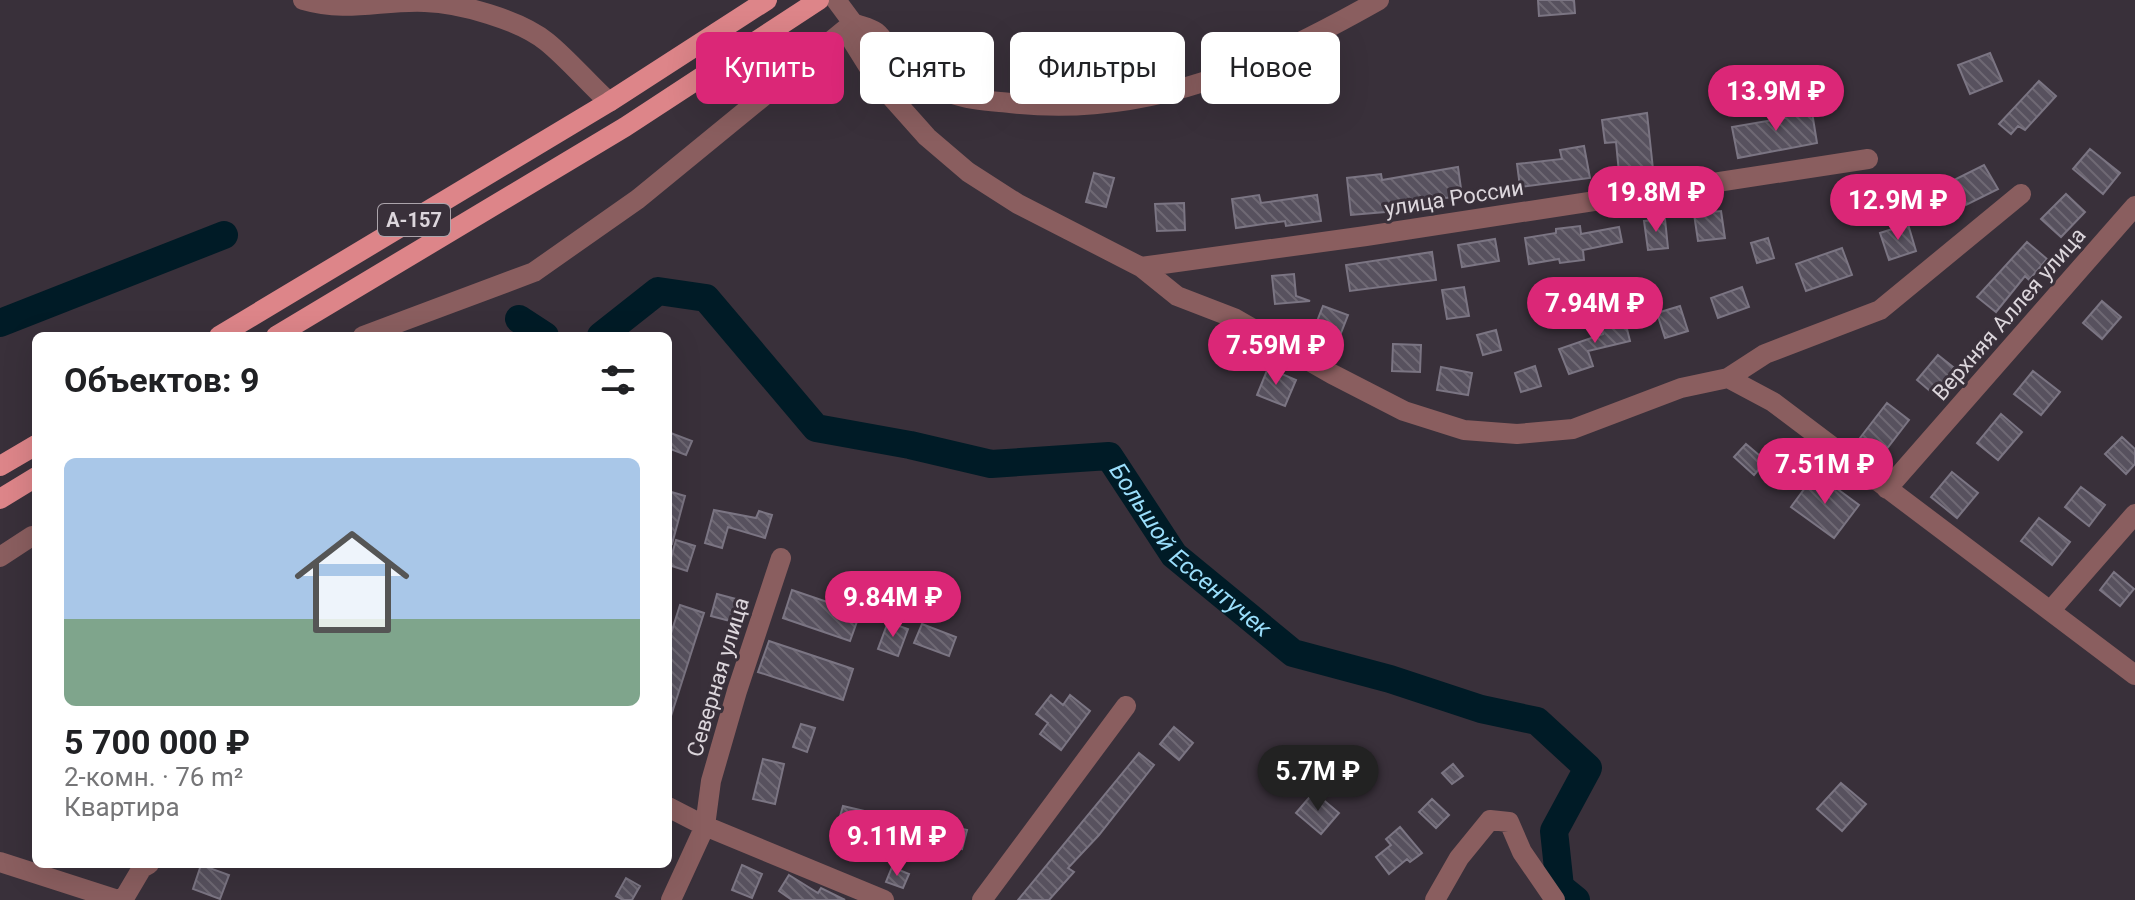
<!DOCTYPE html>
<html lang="ru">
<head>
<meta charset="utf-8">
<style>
  :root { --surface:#fff; --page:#f6f6f6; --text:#202124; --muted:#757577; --accent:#db2777 }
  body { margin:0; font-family:Roboto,sans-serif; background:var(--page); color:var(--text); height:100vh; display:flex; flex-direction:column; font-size:30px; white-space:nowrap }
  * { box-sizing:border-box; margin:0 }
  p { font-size:26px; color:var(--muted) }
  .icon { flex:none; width:44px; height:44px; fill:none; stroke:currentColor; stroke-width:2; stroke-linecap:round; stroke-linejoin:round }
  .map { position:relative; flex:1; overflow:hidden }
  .side { position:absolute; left:32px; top:332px; width:640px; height:536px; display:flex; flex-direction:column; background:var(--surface); border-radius:12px; box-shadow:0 8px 32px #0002 }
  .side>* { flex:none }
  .banner { position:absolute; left:696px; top:32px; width:760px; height:72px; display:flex; gap:16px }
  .price { position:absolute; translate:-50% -68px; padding:0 18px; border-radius:28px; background:var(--accent); color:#fff; font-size:26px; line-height:52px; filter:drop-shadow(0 2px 4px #0008) }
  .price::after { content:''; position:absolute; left:50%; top:48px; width:24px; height:18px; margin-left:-12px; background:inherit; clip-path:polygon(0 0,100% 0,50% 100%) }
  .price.active { background:#222; color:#fff }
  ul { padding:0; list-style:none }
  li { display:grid; align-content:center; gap:16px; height:424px; padding:0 32px }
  li span { display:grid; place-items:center; height:248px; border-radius:12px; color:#555 }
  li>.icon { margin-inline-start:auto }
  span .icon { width:144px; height:144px; fill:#fffc; stroke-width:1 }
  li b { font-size:34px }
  h2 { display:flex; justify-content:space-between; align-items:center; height:96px; padding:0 32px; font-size:34px }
  .chip { padding:0 28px; border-radius:12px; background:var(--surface); box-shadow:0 8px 32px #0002; font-size:28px; line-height:72px }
  .chip.active { background:var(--accent); color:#fff }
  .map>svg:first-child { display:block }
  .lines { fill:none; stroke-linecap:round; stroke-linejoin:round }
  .river { stroke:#001b26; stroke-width:28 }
  .building { fill:url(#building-back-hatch); stroke:#7b7583; stroke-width:2 }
  .minor { stroke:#8a5e5f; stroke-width:20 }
  .major { stroke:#dd8589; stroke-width:20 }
  .labels { text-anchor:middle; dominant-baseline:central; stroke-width:6; stroke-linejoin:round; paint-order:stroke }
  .shield { fill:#39303a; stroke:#aba4ab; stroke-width:2 }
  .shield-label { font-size:20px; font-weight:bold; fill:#dcd6dc }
  .street-label { font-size:22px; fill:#dcd6dc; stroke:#39303a }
  .water-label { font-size:24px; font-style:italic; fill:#9adefb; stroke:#39303a }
</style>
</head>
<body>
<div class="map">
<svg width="2135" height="900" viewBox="0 0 2135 900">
  <defs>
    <pattern id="building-back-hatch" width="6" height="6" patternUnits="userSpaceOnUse" patternTransform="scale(2)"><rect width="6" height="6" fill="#57515e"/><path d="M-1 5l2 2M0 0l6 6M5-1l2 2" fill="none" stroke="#6f6974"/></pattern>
  </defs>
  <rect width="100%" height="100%" fill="#39303a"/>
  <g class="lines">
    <g class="river">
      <path d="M519 319 545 336"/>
      <path d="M0 323 224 235"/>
      <path id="s1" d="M601 336 658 291 706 298 816 428 910 445 991 464 1109 456 1174 555 1293 653 1390 679 1481 709 1537 721 1588 768 1554 831 1560 887 1576 900"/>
    </g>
  </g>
  <path class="building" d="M1538 0H1574L1575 13 1539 16Z
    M1990 53 2002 81 1970 94 1958 65Z
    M2039 81 2056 96 2025 130 2018 126 2011 134 1999 124Z
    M1811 106 1817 143 1738 158 1732 127 1785 118 1783 110Z
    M1647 113 1653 169 1619 173 1616 142 1605 143 1602 120Z
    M1584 146 1590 178 1520 187 1517 164 1562 159 1560 150Z
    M2090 149 2120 173 2103 194 2073 169Z
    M1984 165 1998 189 1966 205 1954 180Z
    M1458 167 1462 196 1437 199V197L1385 206V212L1351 215 1347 178 1381 174 1382 180Z
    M1094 173 1114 178 1106 207 1086 202Z
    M2066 194 2085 212 2061 237 2041 219Z
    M1259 195 1261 203 1317 195 1321 221 1286 226 1285 221 1236 228 1232 199Z
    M1184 203 1185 230 1157 231 1155 204Z
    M1721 211 1725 238 1698 241 1694 214Z
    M1665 219 1668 248 1648 250 1644 221Z
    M1908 224 1916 251 1889 260 1880 233Z
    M1580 226 1581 234 1619 227 1622 242 1583 250 1584 260 1560 263 1559 259 1529 264 1525 238 1556 233V229Z
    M1768 238 1774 258 1757 263 1751 243Z
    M1495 239 1499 261 1462 267 1458 245Z
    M2027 242 2047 259 2029 280 2025 276 1996 312 1977 297Z
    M1842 248 1852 275 1806 291 1796 264Z
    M1432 252 1436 280 1350 291 1346 265Z
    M1294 274 1296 296 1310 301 1275 304 1272 276Z
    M1464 287 1469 316 1447 319 1442 290Z
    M1742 287 1749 307 1718 318 1711 298Z
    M2102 301 2121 317 2102 339 2083 323Z
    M1323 306 1348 315 1339 338 1314 329Z
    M1680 306 1688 331 1665 338 1657 313Z
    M1624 317 1630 341 1588 351 1593 366 1569 374 1559 349 1603 334 1600 322Z
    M1496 330 1501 350 1483 355 1477 335Z
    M1393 344 1421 345 1420 372 1392 371Z
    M1938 355 1958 371 1936 396 1917 380Z
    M1535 366 1541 386 1521 392 1515 373Z
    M1441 367 1472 373 1468 395 1437 390Z
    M1268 368 1296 380 1285 406 1257 395Z
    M2033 371 2060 392 2041 415 2014 394Z
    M1887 403 1909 420 1882 455 1860 438Z
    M2001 414 2022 432 1998 460 1977 443Z
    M668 432 692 441 686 455 668 448Z
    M2122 437 2135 449V464L2126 474 2105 454Z
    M1746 444 1766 461 1754 475 1734 457Z
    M1952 472 1978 493 1957 518 1931 497Z
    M1816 473 1859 505 1834 538 1791 507Z
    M2081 487 2105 505 2089 526 2065 507Z
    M668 491 685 496 672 544 668 543Z
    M714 510 756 518 759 511 772 515 765 538 728 527 722 548 705 543Z
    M2039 518 2070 542 2052 565 2021 541Z
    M676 540 695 546 687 571 669 565Z
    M2114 572 2134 589 2120 606 2100 590Z
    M792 590 860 613 850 641 783 618Z
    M717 594 736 599 730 621 711 616Z
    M680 605 704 613 671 716H668V643Z
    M888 622 908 629 898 656 878 649Z
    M922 624 956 637 949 656 914 643Z
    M769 641 853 669 843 700 758 672Z
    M1051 695 1063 705 1070 695 1090 711 1061 750 1040 734 1048 723 1036 714Z
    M801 724 815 728 807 752 793 747Z
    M1174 727 1193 743 1179 760 1160 744Z
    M1139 753 1154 765 1099 835 1068 868 1074 872 1049 900H1018Z
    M763 759 784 764 775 804 753 799Z
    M1453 764 1463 776 1452 784 1442 773Z
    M1841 783 1866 804 1842 831 1817 809Z
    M1314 792 1339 813 1321 834 1296 813Z
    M1432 799 1449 815 1436 828 1419 812Z
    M843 806 873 813 869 828 839 820Z
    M933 822 967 830 962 849 928 841Z
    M1400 827 1422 853 1410 862 1407 859 1389 874 1376 857 1391 845 1386 839Z
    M201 865 229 875 220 899 193 889Z
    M742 865 762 874 752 898 732 890Z
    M892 867 909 874 903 888 886 882Z
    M789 875 818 893 821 888 845 900H792L779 891Z
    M626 878 640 886 632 900H623L616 896Z"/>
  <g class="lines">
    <path class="minor" d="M303 0C348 13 381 0 425 2 460 3 520 20 547 42 569 60 588 83 609 102
      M836 0 853 23V42L878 82 927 137 968 172 1018 204 1141 267 1177 296 1234 318 1332 374 1404 411 1464 430 1517 434 1573 429 1681 388 1728 378 1773 402 2135 675
      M1141 267 1366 236 1868 159
      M363 336 534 272 638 199 853 23C860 26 870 28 876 32 884 38 888 49 894 56 911 73 928 84 950 93 968 100 991 101 1010 103 1148 119 1262 66 1379 0
      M1728 378 1765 354 1880 310 2021 194
      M1887 489 2135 206
      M0 557 32 536 36 537
      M2051 610 2135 514
      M668 807 705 826 884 900
      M0 862 118 900
      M123 900 142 868 149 864
      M671 900 705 826 711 781 737 691 781 558
      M982 900 1126 706
      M1435 900 1459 858 1490 820 1509 822 1522 852 1555 900"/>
    <path class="major" d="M219 336 609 102 767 0
      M276 336 625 127 819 0
      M0 466 36 445
      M0 499 36 477"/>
  </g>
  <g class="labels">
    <rect class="shield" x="378" y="204" width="72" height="32" rx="6"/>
    <g class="shield-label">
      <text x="414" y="220">А-157</text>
    </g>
    <g class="street-label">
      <text transform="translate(1454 198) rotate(-9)">улица России</text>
      <text transform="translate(2009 314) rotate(-49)">Верхняя Аллея улица</text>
      <text transform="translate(718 677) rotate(-73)">Северная улица</text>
    </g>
    <g class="water-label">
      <text stroke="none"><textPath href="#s1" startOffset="714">Большой Ессентучек</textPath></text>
    </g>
  </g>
</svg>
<b class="price" style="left:1776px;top:133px">13.9M ₽</b>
<b class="price" style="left:1656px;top:234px">19.8M ₽</b>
<b class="price" style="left:1898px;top:242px">12.9M ₽</b>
<b class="price" style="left:1595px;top:345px">7.94M ₽</b>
<b class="price" style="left:1276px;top:387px">7.59M ₽</b>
<b class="price" style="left:1825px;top:506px">7.51M ₽</b>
<b class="price" style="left:893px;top:639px">9.84M ₽</b>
<b class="price active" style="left:1318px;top:813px">5.7M ₽</b>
<b class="price" style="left:897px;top:878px">9.11M ₽</b>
<div class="banner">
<a class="chip active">Купить</a>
<a class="chip">Снять</a>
<a class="chip">Фильтры</a>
<a class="chip">Новое</a>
</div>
<section class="side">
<h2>Объектов: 9<svg class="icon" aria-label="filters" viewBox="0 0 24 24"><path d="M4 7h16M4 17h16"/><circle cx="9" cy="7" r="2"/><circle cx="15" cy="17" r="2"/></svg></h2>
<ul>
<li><span style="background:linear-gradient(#a9c7e8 65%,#7fa58c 0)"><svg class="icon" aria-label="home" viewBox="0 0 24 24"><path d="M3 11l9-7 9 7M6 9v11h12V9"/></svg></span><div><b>5 700 000 ₽</b><p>2-комн. · 76 m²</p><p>Квартира</p></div></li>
</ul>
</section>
</div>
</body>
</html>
